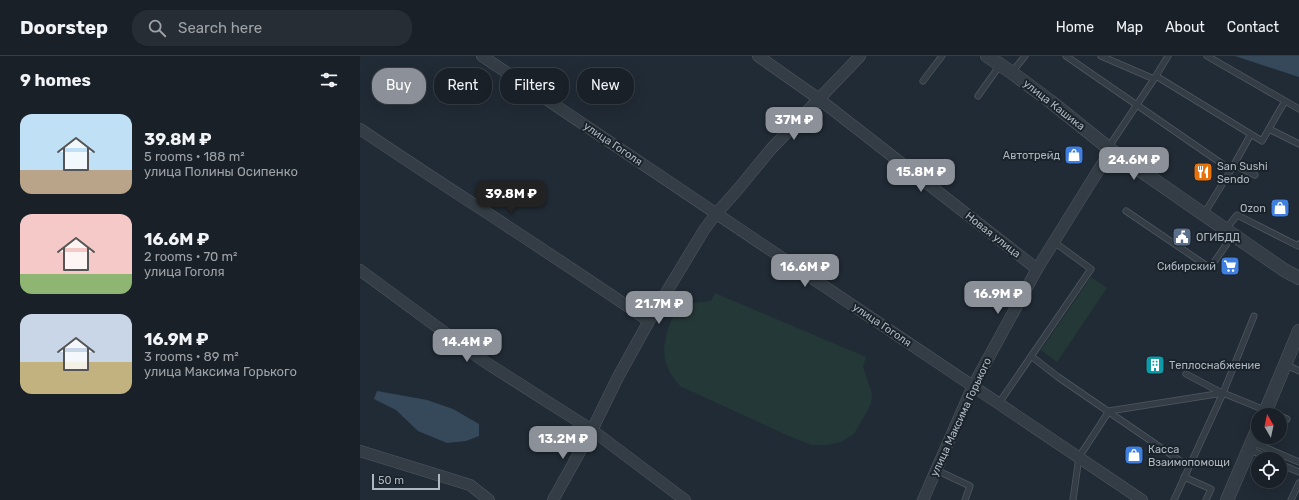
<!DOCTYPE html>
<html lang="en">
<head>
<meta charset="utf-8">
<style>
  :root { --surface:#192028; --page:#262d34; --text:#f1f3f6; --muted:#9fa3a8; --line:#373e45; --accent:#8c9099 }
  body { margin:0; font-family:Rubik,sans-serif; background:var(--page); color:var(--text); height:100vh; display:flex; flex-direction:column; font-size:15px; white-space:nowrap }
  * { box-sizing:border-box; margin:0 }
  p { font-size:13px; color:var(--muted) }
  .icon { flex:none; width:22px; height:22px; fill:none; stroke:currentColor; stroke-width:2; stroke-linecap:round; stroke-linejoin:round }
  .map { position:relative; flex:1; overflow:hidden }
  .sheet { display:flex; flex-direction:column; background:var(--surface); width:360px }
  .sheet>* { flex:none }
  .top-card { position:absolute; left:12px; top:12px; width:380px; height:36px; display:flex; gap:8px }
  .needle { width:26px; rotate:351deg }
  .tools { position:absolute; left:891px; top:352px; display:grid; gap:8px }
  .tools a { display:grid; place-items:center; width:36px; height:36px; border-radius:50%; background:var(--surface); box-shadow:0 4px 16px #0002,0 0 0 1px var(--line); font-size:20px }
  .scale { position:absolute; left:12px; bottom:10px; width:68px; box-sizing:border-box; padding-left:4px; border:2px solid #aeb8c2; border-top:0; font-size:11px; line-height:14px; white-space:nowrap; color:#aeb8c2; -webkit-text-stroke:3px #1a222a; paint-order:stroke }
  .price { position:absolute; translate:-50% -34px; padding:0 9px; border-radius:8px; background:var(--accent); color:#fff; font-size:13px; line-height:26px; filter:drop-shadow(0 1px 2px #0008) }
  .price::after { content:''; position:absolute; left:50%; top:24px; width:12px; height:9px; margin-left:-6px; background:inherit; clip-path:polygon(0 0,100% 0,50% 100%) }
  .price.on { background:#222; color:#fff }
  ul { padding:0; list-style:none }
  li { display:flex; align-items:center; gap:12px; height:100px; padding:0 20px }
  li span { display:grid; place-items:center; flex:none; width:112px; height:80px; border-radius:12px; color:#555 }
  li>.icon { margin-inline-start:auto }
  span .icon { width:48px; height:48px; fill:#fffc; stroke-width:1 }
  li b { font-size:17px }
  h2 { display:flex; justify-content:space-between; align-items:center; height:48px; padding:0 20px; font-size:17px }
  .chip { padding:0 14px; border-radius:16px; background:var(--surface); box-shadow:0 4px 16px #0002,0 0 0 1px var(--line); font-size:14px; line-height:36px }
  .chip.on { background:var(--accent); color:#fff }
  header { display:flex; align-items:center; gap:24px; box-sizing:border-box; height:56px; padding:0 20px; background:var(--surface); border-bottom:1px solid var(--line) }
  header strong { font-size:19px }
  nav { display:flex; gap:22px; margin-inline-start:auto; font-size:14px }
  .search { width:280px; height:36px; background:var(--page); display:flex; align-items:center; gap:10px; box-sizing:border-box; padding:0 14px; border-radius:16px; color:var(--muted); font-size:15px }
  main { display:flex; flex:1; min-height:0 }
  .map>svg:first-child { display:block }
  .green { fill:#243837 }
  .water { fill:#36495b }
  .lines { fill:none; stroke-linecap:round; stroke-linejoin:round }
  .service-casing { stroke:#4f5860; stroke-width:7 }
  .minor-casing { stroke:#4f5860; stroke-width:12 }
  .tertiary-casing { stroke:#4f5860; stroke-width:14 }
  .service { stroke:#343d45; stroke-width:5.5 }
  .minor { stroke:#343d45; stroke-width:11 }
  .tertiary { stroke:#343d45; stroke-width:13 }
  .labels { text-anchor:middle; dominant-baseline:central; stroke-width:4; stroke-linejoin:round; paint-order:stroke }
  .street-label { font-size:11px; fill:#aeb8c2; stroke:#1a222a }
  .poi-label { font-size:11px; fill:#aeb8c2; stroke:#1a222a; text-anchor:start }
</style>
</head>
<body>
<header>
<strong>Doorstep</strong>
<div class="search"><svg class="icon" aria-label="search" viewBox="0 0 24 24"><circle cx="10" cy="10" r="6"/><path d="M15 15l6 6"/></svg>Search here</div>
<nav><a>Home</a><a>Map</a><a>About</a><a>Contact</a></nav>
</header>
<main>
<section class="sheet">
<h2>9 homes<svg class="icon" aria-label="filters" viewBox="0 0 24 24"><path d="M4 7h16M4 17h16"/><circle cx="9" cy="7" r="2"/><circle cx="15" cy="17" r="2"/></svg></h2>
<ul>
<li><span style="background:linear-gradient(#bfe0f5 70%,#b9a48a 0)"><svg class="icon" aria-label="home" viewBox="0 0 24 24"><path d="M3 11l9-7 9 7M6 9v11h12V9"/></svg></span><div><b>39.8M ₽</b><p>5 rooms · 188 m²</p><p>улица Полины Осипенко</p></div></li>
<li><span style="background:linear-gradient(#f6c9c9 75%,#8fb573 0)"><svg class="icon" aria-label="home" viewBox="0 0 24 24"><path d="M3 11l9-7 9 7M6 9v11h12V9"/></svg></span><div><b>16.6M ₽</b><p>2 rooms · 70 m²</p><p>улица Гоголя</p></div></li>
<li><span style="background:linear-gradient(#c9d6e8 60%,#c2b280 0)"><svg class="icon" aria-label="home" viewBox="0 0 24 24"><path d="M3 11l9-7 9 7M6 9v11h12V9"/></svg></span><div><b>16.9M ₽</b><p>3 rooms · 89 m²</p><p>улица Максима Горького</p></div></li>
</ul>
</section>
<div class="map">
<svg width="939" height="444" viewBox="0 0 939 444">
  <rect width="100%" height="100%" fill="#212b35"/>
  <path class="green" d="M731 221 747 232 697 306 681 294Z
    M355 237 506 301 503 311 512 338 511 348 494 378 481 386 467 389H452L424 378 320 330 310 317 305 304 304 292 307 276 312 263 321 254 331 247 351 245Z"/>
  <path class="water" d="M875 0H939V21Z
    M17 335 67 344 93 353 119 368V380L106 385 87 387 58 375 36 354 14 343Z"/>
  <g class="lines">
    <g class="service-casing">
      <path id="service" d="M706 0 871 114 891 78
        M741 0 794 23 808 0
        M847 0 939 53
        M652 16 665 0
        M796 20 902 85 925 45
        M563 25 582 0
        M618 40 640 9
        M909 73 939 88
        M748 92 794 23
        M874 109 895 119
        M766 155 850 212 873 179
        M844 158 871 114
        M866 173 877 159 938 190 939 188
        M671 300 698 321 829 411
        M925 308 939 315
        M826 318 862 337
        M863 337 894 260
        M639 347 731 213 694 186
        M920 360 927 363
        M892 386 939 406
        M889 393 910 403
        M920 408 939 416
        M576 414 610 430 605 444
        M824 421 851 433 846 444
        M713 444 719 401 749 355 863 337
        M814 444 863 337 917 359
        M931 444 939 427"/>
    </g>
    <g class="minor-casing">
      <path id="minor" d="M122 0 782 444
        M398 0 459 43 677 213
        M0 73C96 138 194 199 289 265
        M0 214 122 304 232 374 325 444
        M0 395 110 429 129 444
        M193 444 232 374 258 321 289 265 344 174 356 158 379 132 411 93 500 0
        M563 444 613 330 677 213 751 94"/>
    </g>
    <g class="tertiary-casing">
      <path id="tertiary" d="M627 0 651 16 690 45 751 94 924 214 939 222
        M904 359 939 275
        M867 444 898 372"/>
    </g>
    <use href="#service" class="service"/>
    <use href="#minor" class="minor"/>
    <use href="#tertiary" class="tertiary"/>
  </g>
  <defs>
    <g id="shop-square" transform="scale(1)"><rect x="-9" y="-9" width="18" height="18" rx="4" fill="#3f7fe0" stroke="#1a222a"/><path d="M-5-2.5h2.3a2.7 3.5 0 0 1 5.4 0H5L5.5 6h-11ZM-1.5-2.5h3a1.5 2.3 0 0 0-3 0Z" fill="#fff"/></g>
    <g id="restaurant-square" transform="scale(1)"><rect x="-9" y="-9" width="18" height="18" rx="4" fill="#e8710a" stroke="#1a222a"/><path d="M-5-6h1v4h1v-4h1v4h1v-4h1v5L-1.5 .5V6h-2V.5L-5-1ZM5-6V6H3V1.5H1.5Q1.5-4 5-6Z" fill="#fff"/></g>
    <g id="civic-square" transform="scale(1)"><rect x="-9" y="-9" width="18" height="18" rx="4" fill="#5c6f8a" stroke="#1a222a"/><path d="M-.6-6.5H3V-4.5H.6V-3L4-1V1h2V6H-6V1h2V-1L-.6-3ZM-1.2 2.5V6h2.4V2.5Z" fill="#fff"/></g>
    <g id="supermarket-square" transform="scale(1)"><rect x="-9" y="-9" width="18" height="18" rx="4" fill="#3f7fe0" stroke="#1a222a"/><path d="M-6-5.5h2.5l.6 2H6L4.5 2H-2.5L-4.4-4H-6ZM-1.5 3.2a1.3 1.3 0 1 0 .1 0ZM3 3.2a1.3 1.3 0 1 0 .1 0Z" fill="#fff"/></g>
    <g id="building-square" transform="scale(1)"><rect x="-9" y="-9" width="18" height="18" rx="4" fill="#0f9aa8" stroke="#1a222a"/><path d="M-4-6H4V6H1V3H-1V6H-4ZM-2.5-4.3h1.7v1.8h-1.7ZM.8-4.3h1.7v1.8H.8ZM-2.5-1h1.7V.8h-1.7ZM.8-1h1.7V.8H.8Z" fill="#fff"/></g>
  </defs>
  <g fill-rule="evenodd">
    <use href="#shop-square" x="714" y="99"/>
    <use href="#restaurant-square" x="843" y="116"/>
    <use href="#shop-square" x="920" y="152"/>
    <use href="#civic-square" x="822" y="181"/>
    <use href="#supermarket-square" x="870" y="210"/>
    <use href="#building-square" x="795" y="309"/>
    <use href="#shop-square" x="774" y="399"/>
  </g>
  <g class="labels">
    <g class="street-label">
      <text transform="translate(694 49) rotate(38)">улица Кашика</text>
      <text transform="translate(253 88) rotate(34)">улица Гоголя</text>
      <text transform="translate(633 179) rotate(38)">Новая улица</text>
      <text transform="translate(522 269) rotate(34)">улица Гоголя</text>
      <text transform="translate(601 361) rotate(-65)">улица Максима Горького</text>
    </g>
    <g class="poi-label">
      <text x="700" y="99" text-anchor="end">Автотрейд</text>
      <text x="857" y="110">San Sushi<tspan x="857" dy="13">Sendo</tspan></text>
      <text x="906" y="152" text-anchor="end">Ozon</text>
      <text x="836" y="181">ОГИБДД</text>
      <text x="856" y="210" text-anchor="end">Сибирский</text>
      <text x="809" y="309">Теплоснабжение</text>
      <text x="788" y="393">Касса<tspan x="788" dy="13">Взаимопомощи</tspan></text>
    </g>
  </g>
</svg>
<div class="tools">
<a><svg class="needle" viewBox="-14 -14 28 28"><path d="M0-13l5 13h-10z" fill="#e53935"/><path d="M0 13l5-13h-10z" fill="#9fa3a8"/></svg></a>
<a><svg class="icon" aria-label="locate" viewBox="0 0 24 24"><circle cx="12" cy="12" r="6"/><path d="M12 2v4M12 18v4M2 12h4M18 12h4"/></svg></a>
</div>
<div class="scale">50 m</div>
<b class="price" style="left:434px;top:85px">37M ₽</b>
<b class="price" style="left:774px;top:125px">24.6M ₽</b>
<b class="price" style="left:561px;top:137px">15.8M ₽</b>
<b class="price on" style="left:151px;top:159px">39.8M ₽</b>
<b class="price" style="left:445px;top:232px">16.6M ₽</b>
<b class="price" style="left:638px;top:259px">16.9M ₽</b>
<b class="price" style="left:299px;top:269px">21.7M ₽</b>
<b class="price" style="left:107px;top:307px">14.4M ₽</b>
<b class="price" style="left:203px;top:404px">13.2M ₽</b>
<div class="top-card">
<a class="chip on">Buy</a>
<a class="chip">Rent</a>
<a class="chip">Filters</a>
<a class="chip">New</a>
</div>
</div>
</main>
</body>
</html>
